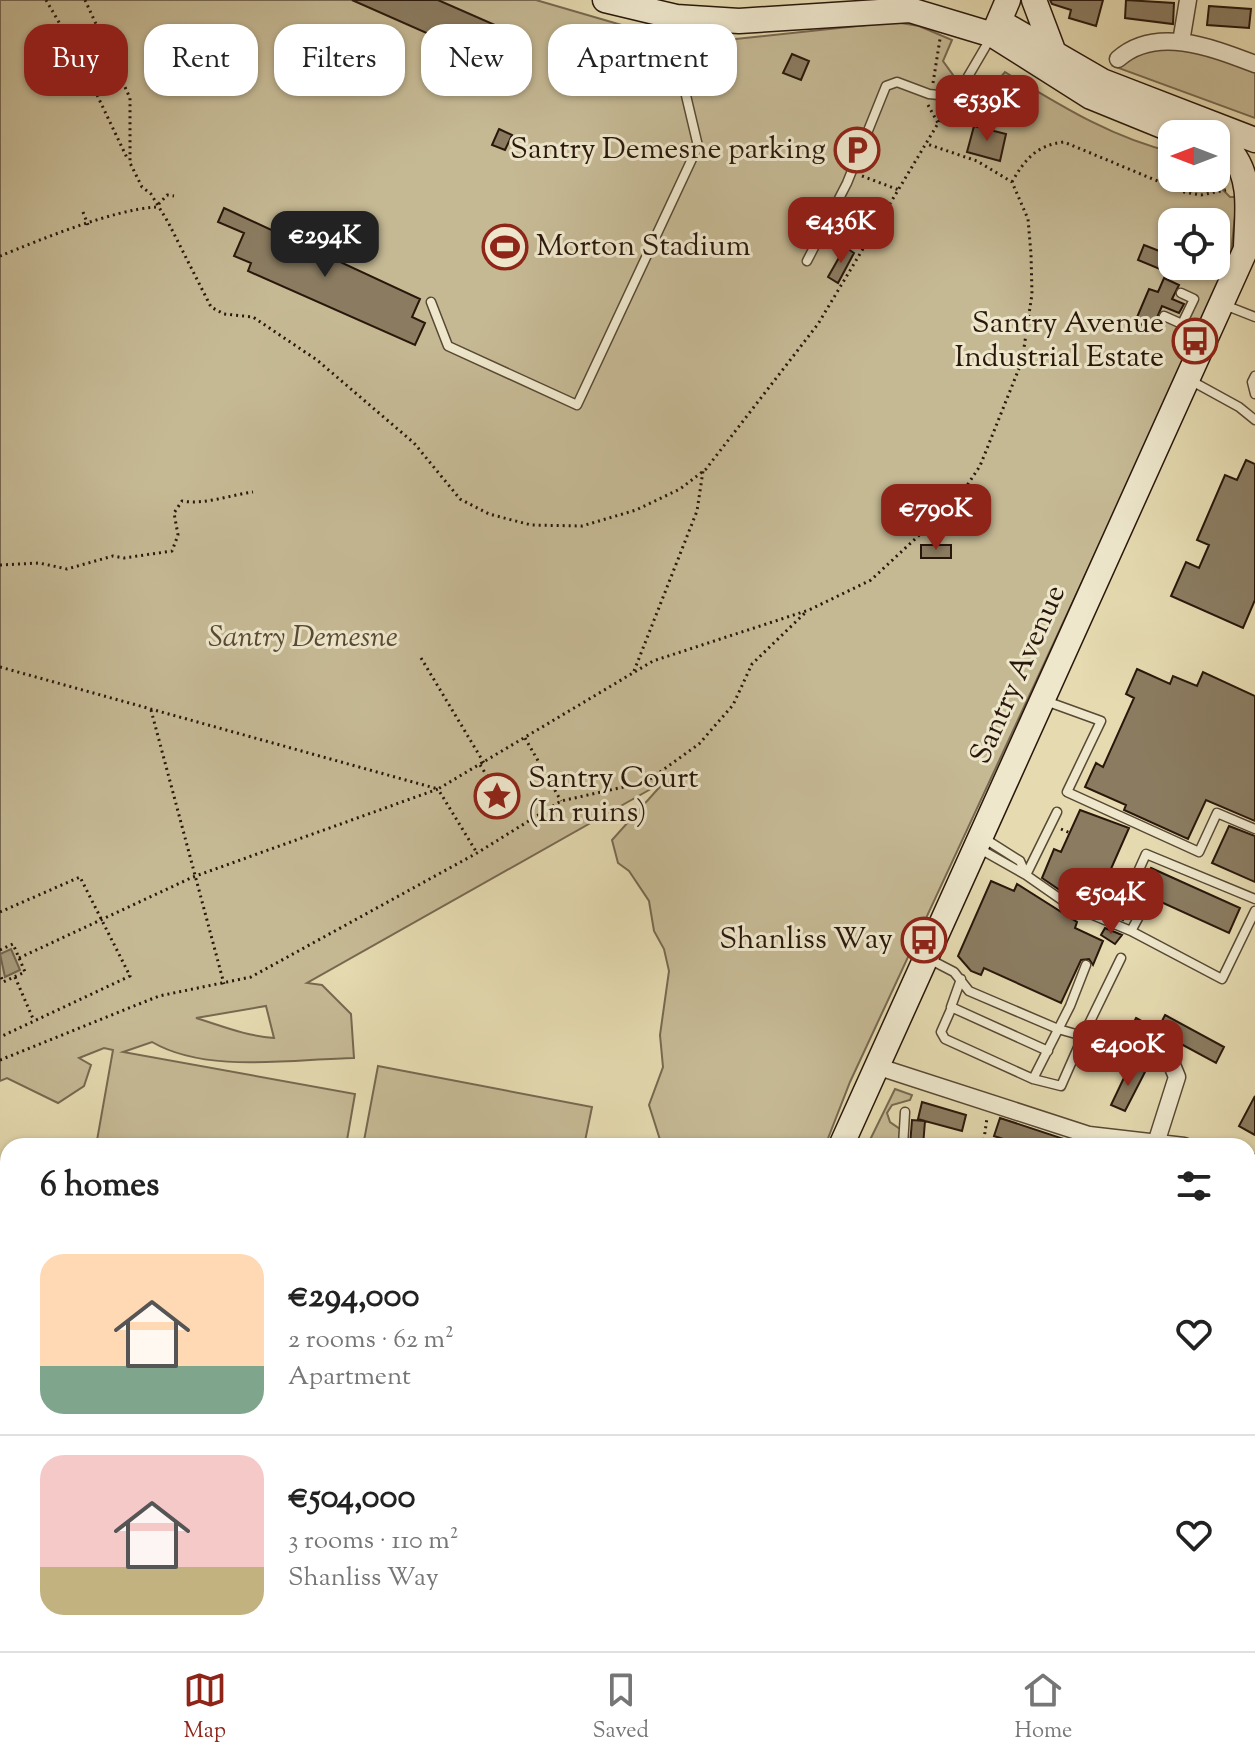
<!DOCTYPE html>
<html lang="en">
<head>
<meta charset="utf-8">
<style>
  :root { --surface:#fff; --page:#f6f6f6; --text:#222; --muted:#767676; --line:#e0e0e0; --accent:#8f2418 }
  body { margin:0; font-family:"Sorts Mill Goudy",serif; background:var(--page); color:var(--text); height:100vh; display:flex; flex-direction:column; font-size:30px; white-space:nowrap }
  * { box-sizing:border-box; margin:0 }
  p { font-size:26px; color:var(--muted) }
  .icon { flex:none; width:44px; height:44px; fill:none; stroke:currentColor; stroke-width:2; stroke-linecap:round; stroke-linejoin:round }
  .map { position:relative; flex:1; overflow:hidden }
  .drawer { position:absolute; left:0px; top:1138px; width:1256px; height:514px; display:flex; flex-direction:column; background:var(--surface); border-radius:24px 24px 0 0; box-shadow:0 2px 6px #0004 }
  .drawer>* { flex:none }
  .banner { position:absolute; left:24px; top:24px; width:800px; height:72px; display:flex; gap:16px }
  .needle { width:52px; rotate:270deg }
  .buttons { position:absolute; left:1158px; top:120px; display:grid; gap:16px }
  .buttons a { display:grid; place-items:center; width:72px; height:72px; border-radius:16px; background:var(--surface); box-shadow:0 2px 6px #0004; font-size:40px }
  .price { position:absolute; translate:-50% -68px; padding:0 18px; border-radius:16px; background:var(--accent); color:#fff; font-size:26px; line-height:52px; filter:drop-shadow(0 2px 4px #0008) }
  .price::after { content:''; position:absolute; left:50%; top:48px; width:24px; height:18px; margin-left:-12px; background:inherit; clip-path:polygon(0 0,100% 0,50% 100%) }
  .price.current { background:#222; color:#fff }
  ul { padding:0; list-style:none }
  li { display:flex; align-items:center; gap:24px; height:200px; padding:0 40px }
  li+li { border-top:2px solid var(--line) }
  li span { display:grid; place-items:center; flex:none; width:224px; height:160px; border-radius:24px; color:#555 }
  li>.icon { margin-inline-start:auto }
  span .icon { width:96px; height:96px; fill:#fffc; stroke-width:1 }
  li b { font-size:34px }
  h2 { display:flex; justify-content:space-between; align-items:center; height:96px; padding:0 40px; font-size:34px }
  .pill { padding:0 28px; border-radius:24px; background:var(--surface); box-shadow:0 2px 6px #0004; font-size:28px; line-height:72px }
  .pill.current { background:var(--accent); color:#fff }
  .tab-bar { display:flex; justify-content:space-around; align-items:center; height:112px; border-top:2px solid var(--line); background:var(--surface); font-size:22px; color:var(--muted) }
  .tab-bar a { display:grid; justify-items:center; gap:4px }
  .tab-bar .current { color:var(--accent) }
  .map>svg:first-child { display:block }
  .green { fill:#c5b994; stroke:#776850; stroke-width:2; fill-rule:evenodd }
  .water { fill:#a59878; stroke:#73644c; stroke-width:2 }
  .building { fill:#8b7c61; stroke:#29170b; stroke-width:2 }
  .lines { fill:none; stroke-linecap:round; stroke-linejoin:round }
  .lane-casing { stroke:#584834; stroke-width:11 }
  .street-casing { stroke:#584834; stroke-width:19 }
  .secondary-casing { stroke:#29170b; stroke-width:27 }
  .path { stroke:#29170b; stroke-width:3; stroke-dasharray:2 4; stroke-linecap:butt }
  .lane { stroke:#eee7cc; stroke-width:8 }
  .street { stroke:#eee7cc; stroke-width:16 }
  .secondary { stroke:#eee7cc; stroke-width:24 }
  .labels { text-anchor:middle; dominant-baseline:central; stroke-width:6; stroke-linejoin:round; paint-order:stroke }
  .poi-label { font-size:30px; fill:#29170b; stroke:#eee7cc; text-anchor:end }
  .park-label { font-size:30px; font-style:italic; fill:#584834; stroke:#eee7cc }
  .street-label { font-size:30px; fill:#29170b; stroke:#eee7cc }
</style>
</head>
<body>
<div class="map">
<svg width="1255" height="1651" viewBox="0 0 1255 1651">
  <rect width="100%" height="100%" fill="#e5dab0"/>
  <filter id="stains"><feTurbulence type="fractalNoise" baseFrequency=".0025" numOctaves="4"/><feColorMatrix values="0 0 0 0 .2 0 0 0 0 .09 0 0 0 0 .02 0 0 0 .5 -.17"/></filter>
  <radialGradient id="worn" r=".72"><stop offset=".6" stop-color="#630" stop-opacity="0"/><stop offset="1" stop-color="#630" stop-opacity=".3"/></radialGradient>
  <path class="green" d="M0 0H536L649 33 707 42 895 22 919 26 952 40 943 61 961 86H993L1005 72C1060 105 1110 137 1172 152V178H1216V168L1227 174 1223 190 1230 197H1237L1230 263 850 1082 825 1146H662L649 1105 663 1067 660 1035 669 971 664 949 654 931 649 901 629 871 618 863 612 840 665 781 307 983 322 985 351 1014 354 1058C292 1059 207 1074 152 1042L123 1052 355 1094 346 1146H96L113 1050 104 1048 79 1058 91 1065 84 1086 58 1103 7 1078 0 1081ZM1172 222H1216V266H1172ZM266 1006 274 1038C246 1036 222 1026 196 1018Z
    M1136 45 1192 48 1255 70V118L1113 66Z
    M378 1066 592 1107 584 1146H363Z
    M895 1089 912 1095 910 1100 892 1105 887 1113 890 1122 900 1129 899 1146H867Z
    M105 1644H179L178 1651H100Z
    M463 1644H683L681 1651H492Z"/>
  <path class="water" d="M11 949 20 970 5 977 0 954Z"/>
  <path class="building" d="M352 0H438L522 37 508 69Z
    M1050 0H1103L1096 26 1069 18 1071 10 1052 4Z
    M1126 0 1174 3 1173 24 1125 18Z
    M1209 6 1251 9 1249 28 1207 25Z
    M792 54 809 61 801 80 783 73Z
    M974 126 1006 134 1000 161 967 152Z
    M499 129 512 135 505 150 492 145Z
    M224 208 420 299 412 317 425 323 415 345 248 271 251 263 234 256 244 233 218 222Z
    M1144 245 1172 256V274L1138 260Z
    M845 247 854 253 838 283 828 277Z
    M1164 278 1179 285 1172 299 1184 304 1179 313 1162 306 1152 329 1135 322 1149 289 1158 292Z
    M1246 460 1255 464V600L1243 628 1171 596 1186 562 1199 568 1209 545 1197 540 1225 475 1237 480Z
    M921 545H951V558H921Z
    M1137 669 1170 684 1173 676 1197 686 1203 672 1255 696V821L1206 800 1188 839 1124 810 1126 805 1085 787 1096 763 1103 767 1134 698 1126 694Z
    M1080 810 1129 828 1099 896 1121 905 1124 900 1129 905 1123 920 1067 895 1042 878 1054 849 1061 852Z
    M1229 826 1255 836V882L1212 863Z
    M1151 868 1240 908 1229 933 1139 892Z
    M991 881 1014 891 1017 884 1077 922 1075 928 1103 941 1093 965 1089 959 1081 960 1061 1003 984 968 981 975 971 971 958 956Z
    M1105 928 1122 935 1115 944 1101 935Z
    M1165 1015 1224 1047 1216 1063 1157 1031Z
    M1136 1018 1156 1029 1154 1034H1139L1129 1060 1117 1055Z
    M1130 1065 1145 1072 1125 1111 1111 1105Z
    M1255 1096V1135L1239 1126Z
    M922 1102 966 1115 962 1131 925 1121 923 1146H910L912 1120 925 1121 918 1119Z
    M1000 1118 1079 1144 1078 1146H1025L994 1136Z"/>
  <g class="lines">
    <g class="lane-casing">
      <path id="lane" d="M807 261 847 183 886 86 897 82 929 94 949 96 966 80 990 39
        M431 302 448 346 577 405 698 146 675 49 676 22
        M1222 304 1255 317
        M1164 316 1182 324 1194 299 1181 293
        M1255 376 1252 382 1255 394
        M1188 379 1239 407 1255 420
        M1043 700 1101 721 1067 792 1199 852 1217 813 1255 829
        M1057 812 1026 875 1069 905 1131 931 1222 979 1255 911
        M980 849 1026 875 1020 861 982 837
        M1131 931 1143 909 1128 894 1146 854 1255 899
        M927 958 954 972 969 991 1058 1029 1083 1036 1121 958
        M961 979 951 1007 1048 1051
        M952 1007 941 1032 945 1039 1033 1079
        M1083 1036 1061 1086 1033 1079 1070 1006 1086 965
        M903 1146 905 1112
        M370 1644 385 1651
        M600 1644 619 1647 629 1644
        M967 1651 969 1644"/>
    </g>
    <g class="street-casing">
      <path id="street" d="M1181 42 1188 0
        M1118 59C1156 25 1213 48 1255 64
        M1147 1043 1172 1065 1177 1077 1157 1140
        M876 1066 1089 1135 1184 1146
        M1248 1161 1255 1163
        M1248 1295 1255 1301
        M1248 1402 1255 1382
        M1248 1567 1255 1555
        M779 1651 781 1644
        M893 1651 894 1644
        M1041 1651 1043 1644"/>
    </g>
    <g class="secondary-casing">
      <path id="secondary" d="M605 0 676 17 739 21 910 10 993 35 1091 97 1182 134
        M1034 0 1054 53
        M1007 26 1102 81 1255 140
        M993 35 1008 0
        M1232 153C1253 181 1247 213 1246 247
        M841 1146 1255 229
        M699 1651 701 1644"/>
    </g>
    <path class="path" d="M46 0 78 55 128 160
      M85 0 130 98V163L142 187 151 194 168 222 211 307 224 314 253 317 317 360 414 443 460 499 489 514 531 525 582 526 636 510 680 489 706 469 818 324 949 105
      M933 83 940 39
      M928 105 938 123
      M862 176 899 190
      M1012 182C1025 159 1037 145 1064 142L1184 192 1201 195 1226 190
      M83 212 88 225
      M0 256C42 239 112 210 156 207L167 195 174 196
      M0 565 39 563 67 569 113 556 124 558 172 551 178 535 174 513 182 501C205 505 230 495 253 492
      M421 658 484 763
      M0 667 438 789 653 661 809 610 871 580 958 499 980 466 1022 361 1032 294 1031 254 1028 219 1012 182 977 161 927 144
      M634 671 697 511 703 471
      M151 710 224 984
      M525 738 561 801
      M480 765 491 782
      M1061 829 1070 833
      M0 912 80 877 130 976 0 1037
      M0 950 13 944 25 972 3 982 0 974
      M19 958 193 877 438 789 477 853
      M15 977 34 1021
      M0 1060 159 996 251 977 477 853 561 801 646 782 699 744 733 705 752 664 807 611
      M983 1146 987 1118
      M1248 1423 1255 1431
      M1255 1451V1457
      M0 1633 8 1630
      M47 1644H62"/>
    <use href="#lane" class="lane"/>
    <use href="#street" class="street"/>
    <use href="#secondary" class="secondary"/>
  </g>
  <defs>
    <g id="parking-ring" transform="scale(2.3)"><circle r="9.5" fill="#eee7cc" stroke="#8f2418" stroke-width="1.5"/><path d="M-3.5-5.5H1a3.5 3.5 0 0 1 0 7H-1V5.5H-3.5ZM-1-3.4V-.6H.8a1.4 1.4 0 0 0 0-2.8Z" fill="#8f2418"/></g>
    <g id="stadium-ring" transform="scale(2.3)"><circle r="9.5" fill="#eee7cc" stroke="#8f2418" stroke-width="1.5"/><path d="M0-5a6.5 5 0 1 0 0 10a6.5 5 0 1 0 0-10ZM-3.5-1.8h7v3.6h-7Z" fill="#8f2418"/></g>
    <g id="bus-ring" transform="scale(2.3)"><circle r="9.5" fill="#eee7cc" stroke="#8f2418" stroke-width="1.5"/><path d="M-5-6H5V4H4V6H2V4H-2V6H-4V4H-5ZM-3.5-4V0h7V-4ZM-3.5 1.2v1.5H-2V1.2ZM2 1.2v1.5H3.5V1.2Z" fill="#8f2418"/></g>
    <g id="sight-ring" transform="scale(2.3)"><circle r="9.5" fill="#eee7cc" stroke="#8f2418" stroke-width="1.5"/><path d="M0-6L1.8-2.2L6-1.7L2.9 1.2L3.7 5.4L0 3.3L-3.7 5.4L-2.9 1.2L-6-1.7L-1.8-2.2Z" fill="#8f2418"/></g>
  </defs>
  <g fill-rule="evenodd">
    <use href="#parking-ring" x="857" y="150"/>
    <use href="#stadium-ring" x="505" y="247"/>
    <use href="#bus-ring" x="1195" y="341"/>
    <use href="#sight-ring" x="497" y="796"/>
    <use href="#bus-ring" x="924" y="940"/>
  </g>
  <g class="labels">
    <g class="poi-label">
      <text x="826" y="150">Santry Demesne parking</text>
      <text x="536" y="247" text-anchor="start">Morton Stadium</text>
      <text x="1164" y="324">Santry Avenue<tspan x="1164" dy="34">Industrial Estate</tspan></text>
      <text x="528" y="779" text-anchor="start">Santry Court<tspan x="528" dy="34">(In ruins)</tspan></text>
      <text x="893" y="940">Shanliss Way</text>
    </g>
    <g class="park-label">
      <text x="303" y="638">Santry Demesne</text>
    </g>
    <g class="street-label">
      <text transform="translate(1019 675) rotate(-66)">Santry Avenue</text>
    </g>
  </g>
  <rect width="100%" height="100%" filter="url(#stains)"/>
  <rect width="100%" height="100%" fill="url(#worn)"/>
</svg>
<div class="buttons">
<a><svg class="needle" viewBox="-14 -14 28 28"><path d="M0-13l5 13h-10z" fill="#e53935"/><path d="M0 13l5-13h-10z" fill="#767676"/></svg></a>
<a><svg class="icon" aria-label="locate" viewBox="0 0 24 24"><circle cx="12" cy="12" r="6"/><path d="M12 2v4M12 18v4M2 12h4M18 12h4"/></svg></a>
</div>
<b class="price" style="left:987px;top:143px">€539K</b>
<b class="price" style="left:841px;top:265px">€436K</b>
<b class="price current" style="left:325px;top:279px">€294K</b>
<b class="price" style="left:936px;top:552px">€790K</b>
<b class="price" style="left:1111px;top:936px">€504K</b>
<b class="price" style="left:1128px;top:1088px">€400K</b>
<div class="banner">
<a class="pill current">Buy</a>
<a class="pill">Rent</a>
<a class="pill">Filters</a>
<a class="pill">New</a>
<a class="pill">Apartment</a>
</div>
<section class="drawer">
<h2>6 homes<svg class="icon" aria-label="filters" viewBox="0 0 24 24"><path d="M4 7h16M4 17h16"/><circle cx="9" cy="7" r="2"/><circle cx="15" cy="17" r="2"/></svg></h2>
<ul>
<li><span style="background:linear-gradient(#ffd9b3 70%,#7fa58c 0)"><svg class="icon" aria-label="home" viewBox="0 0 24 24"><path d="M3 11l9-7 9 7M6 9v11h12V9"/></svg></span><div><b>€294,000</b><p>2 rooms · 62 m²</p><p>Apartment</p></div><svg class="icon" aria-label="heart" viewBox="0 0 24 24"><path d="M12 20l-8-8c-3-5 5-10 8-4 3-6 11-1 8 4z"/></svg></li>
<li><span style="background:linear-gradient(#f6c9c9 70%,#c2b280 0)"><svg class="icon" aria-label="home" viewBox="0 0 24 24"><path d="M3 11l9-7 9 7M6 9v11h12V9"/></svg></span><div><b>€504,000</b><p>3 rooms · 110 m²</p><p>Shanliss Way</p></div><svg class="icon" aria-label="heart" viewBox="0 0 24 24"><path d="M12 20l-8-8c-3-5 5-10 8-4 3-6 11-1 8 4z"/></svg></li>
</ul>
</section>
</div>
<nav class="tab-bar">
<a class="current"><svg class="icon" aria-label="map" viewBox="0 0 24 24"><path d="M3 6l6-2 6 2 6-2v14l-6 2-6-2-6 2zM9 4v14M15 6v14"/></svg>Map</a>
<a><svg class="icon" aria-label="saved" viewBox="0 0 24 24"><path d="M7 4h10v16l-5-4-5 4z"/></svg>Saved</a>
<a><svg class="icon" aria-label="home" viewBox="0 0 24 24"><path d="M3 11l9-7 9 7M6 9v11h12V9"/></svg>Home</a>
</nav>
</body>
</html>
